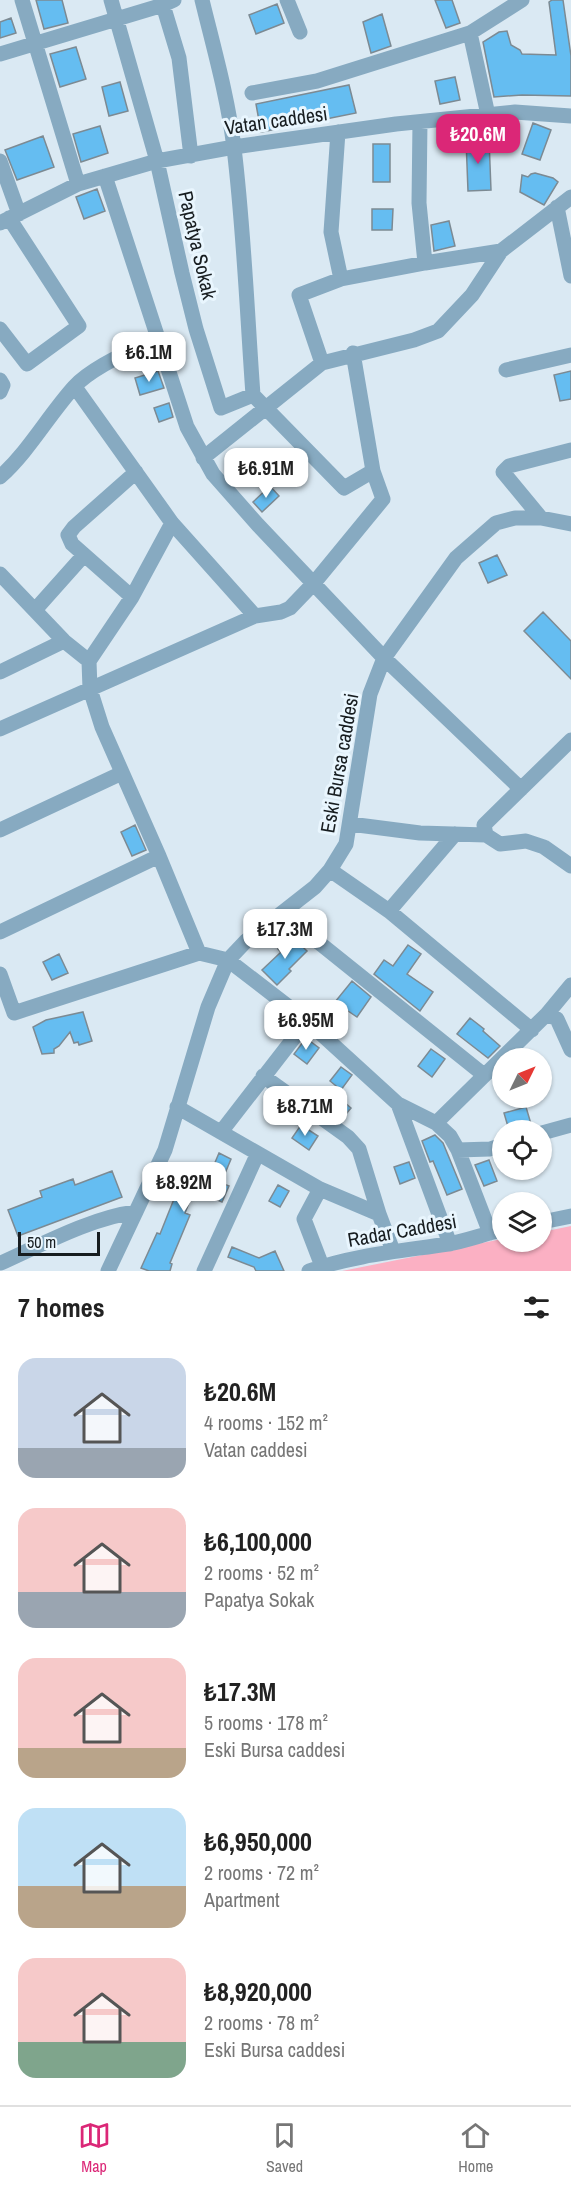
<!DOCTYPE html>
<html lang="en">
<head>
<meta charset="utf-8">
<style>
  :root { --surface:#fff; --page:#f6f6f6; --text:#222; --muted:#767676; --line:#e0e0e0; --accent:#db2777 }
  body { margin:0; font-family:"Archivo Narrow",sans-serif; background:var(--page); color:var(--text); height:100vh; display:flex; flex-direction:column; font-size:22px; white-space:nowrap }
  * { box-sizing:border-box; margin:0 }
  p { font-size:20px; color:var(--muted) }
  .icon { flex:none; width:33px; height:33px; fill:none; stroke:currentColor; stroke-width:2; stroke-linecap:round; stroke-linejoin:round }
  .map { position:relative; height:1271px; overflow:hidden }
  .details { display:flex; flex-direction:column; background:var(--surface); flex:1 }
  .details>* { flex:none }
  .needle { width:39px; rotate:47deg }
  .buttons { position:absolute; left:492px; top:1048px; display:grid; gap:12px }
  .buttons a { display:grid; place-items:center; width:60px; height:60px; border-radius:50%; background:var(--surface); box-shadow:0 2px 4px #0004; font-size:30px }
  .scale { position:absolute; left:18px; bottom:15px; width:82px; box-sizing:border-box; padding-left:6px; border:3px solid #171d20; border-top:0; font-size:16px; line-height:21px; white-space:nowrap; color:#171d20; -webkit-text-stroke:4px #e9f6fe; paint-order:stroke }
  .price { position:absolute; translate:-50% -51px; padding:0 14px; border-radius:12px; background:#fff; color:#222; font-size:20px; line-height:39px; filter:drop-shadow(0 2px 3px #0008) }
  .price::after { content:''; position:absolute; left:50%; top:36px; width:18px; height:14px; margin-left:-9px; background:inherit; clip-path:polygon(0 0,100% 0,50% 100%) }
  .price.current { background:var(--accent); color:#fff }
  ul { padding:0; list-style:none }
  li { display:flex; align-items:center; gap:18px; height:150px; padding:0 18px }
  li span { display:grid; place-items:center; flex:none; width:168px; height:120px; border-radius:18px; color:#555 }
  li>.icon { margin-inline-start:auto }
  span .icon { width:72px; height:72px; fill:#fffc; stroke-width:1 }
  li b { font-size:26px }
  h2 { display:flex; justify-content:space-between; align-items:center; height:72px; padding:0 18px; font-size:26px }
  .dock { display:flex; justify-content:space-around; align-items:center; height:84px; border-top:2px solid var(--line); background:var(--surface); font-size:16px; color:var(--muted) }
  .dock a { display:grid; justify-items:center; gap:3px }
  .dock .current { color:var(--accent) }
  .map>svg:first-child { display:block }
  .green { fill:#fbb0c3 }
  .building { fill:#65bdf1; stroke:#7c8a93; stroke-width:1.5 }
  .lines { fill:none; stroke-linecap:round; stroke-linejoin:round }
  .minor { stroke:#87aac1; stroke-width:15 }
  .labels { text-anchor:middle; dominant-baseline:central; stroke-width:6; stroke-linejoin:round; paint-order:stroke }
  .street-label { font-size:20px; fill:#171d20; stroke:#e9f6fe }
</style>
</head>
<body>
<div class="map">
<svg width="571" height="1271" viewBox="0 0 571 1271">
  <rect width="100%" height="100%" fill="#dae9f3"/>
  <path class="green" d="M571 1226V1271H342L502 1239V1242H542V1232Z"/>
  <path class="building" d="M36 0H62L68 23 44 29Z
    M435 0H452L460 23 446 28Z
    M552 0H563L571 56V96L522 95 494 97 483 42 499 32 507 31 511 45 520 50 522 54 556 55 549 2Z
    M277 4 284 23 256 34 249 15Z
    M382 14 391 46 371 53 363 22Z
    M11 18 16 33 0 38V22Z
    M76 47 86 79 60 87 50 54Z
    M455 77 460 100 440 104 435 81Z
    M120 82 128 111 109 116 102 87Z
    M349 85 356 113 261 132 256 104Z
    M533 123 551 130 540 160 522 154Z
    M100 126 108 153 81 162 73 134Z
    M43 136 54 167 17 180 5 150Z
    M466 139H489L491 190 468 191Z
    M373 144H390V182H373Z
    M535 173 553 178 558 182 544 205 520 192 522 175 528 177 531 174Z
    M97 189 105 211 84 219 76 197Z
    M372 209H393L392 230H372Z
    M449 221 455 246 434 251 431 225Z
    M158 371 164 388 140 395 135 378Z
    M571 371V399L560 401 554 375Z
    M169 403 173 417 159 422 154 408Z
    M270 486 279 496 262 512 253 502Z
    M497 555 507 575 488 583 479 563Z
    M543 612 571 641V679L524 631Z
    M135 825 146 850 132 856 121 832Z
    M291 936 307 951 289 969 291 971 277 985 262 970 281 952 278 949Z
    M408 945 421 954 407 974 433 992 420 1011 374 974 384 960 393 966Z
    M59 954 68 973 52 980 43 962Z
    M352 981 371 997 357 1017 348 1011 336 1028 322 1018Z
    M83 1012 92 1041 79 1045 78 1042 74 1043 70 1032 59 1046 54 1049V1053L42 1054 33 1027 46 1020Z
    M470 1018 484 1029 483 1031 500 1046 488 1058 457 1034Z
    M306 1038 319 1048 307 1064 294 1054Z
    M431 1049 445 1059 432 1077 418 1066Z
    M341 1067 352 1075 341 1090 330 1081Z
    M335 1094 351 1108 341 1120 323 1107Z
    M526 1107 531 1124 509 1130 504 1113Z
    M301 1125 318 1136 309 1150 292 1138Z
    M435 1135 443 1143 462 1189 447 1195 433 1161 430 1162 422 1141Z
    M219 1153 231 1159 221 1183 229 1186 222 1202 194 1190 185 1213 190 1215 170 1263 172 1264 170 1271H149L141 1268 157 1233 160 1234 182 1179 177 1177 181 1167 208 1179Z
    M489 1160 497 1181 484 1186 475 1165Z
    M409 1162 415 1178 400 1184 394 1167Z
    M112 1171 122 1197 18 1236 8 1210 42 1197 40 1191 73 1179 75 1185Z
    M278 1185 289 1191 280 1207 269 1201Z
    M232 1247 259 1258 275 1251 284 1271H256L254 1267 228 1257Z"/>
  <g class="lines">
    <path class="minor" d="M22 0 78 184
      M111 0 157 161 182 273 196 329 221 408 253 395
      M202 0C214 49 228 98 234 148 244 230 247 312 253 395L344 488 373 471
      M287 0 300 32
      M163 5 179 58 191 156
      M470 33 488 115
      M0 54 163 5 174 0
      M252 93 317 81 470 33 522 0
      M420 122 419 203 425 263
      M338 132 331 232 341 279
      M0 161 19 214
      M105 176 187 427 213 474 258 525 384 658 521 789
      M557 207 571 276
      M0 223 78 184 157 161 234 147 396 124 515 112 571 116
      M0 329 27 364 79 326 9 218
      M322 363 299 295 341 279 425 263 501 251
      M506 370 571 355
      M0 380 3 385 0 392
      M75 387 172 523 255 616
      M203 458 322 363 414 340 438 331 472 295 501 251 571 197
      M0 477C29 451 48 416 74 387 92 367 133 350 158 337
      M541 518 503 472 509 466 571 450
      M0 574 64 641 89 661 90 689 102 727 159 856 199 953
      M132 597 72 544 68 535 74 527 136 472
      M35 610 84 555
      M89 661 132 597 172 523
      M0 672 64 641
      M0 729 255 616 281 612 290 608 314 583 383 499 373 471 353 353
      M571 740 484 825 486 835 500 844 526 841 544 847 571 866
      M350 824 420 833 486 835
      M0 830 122 773
      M330 870 389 911 532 1030
      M389 911 455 834
      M282 913 484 1075
      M0 932 159 856
      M0 974 14 1013 199 953 228 960 307 1021 398 1104 450 1244
      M547 1014 571 985
      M263 1076 348 1137 359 1149 379 1214 393 1251
      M398 1104 436 1123 450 1136 458 1150 490 1233
      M177 1107 320 1189 379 1214
      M436 1123 547 1014 557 1019 571 1050
      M221 1132 307 1021
      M542 1133 571 1125
      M458 1150 490 1149 502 1145
      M320 1189 304 1219 322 1266
      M542 1222 571 1216
      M1 1263C41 1245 93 1217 136 1212
      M108 1271 165 1150 208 1007 228 960 246 941 315 887 330 870 346 844 370 694 384 658 456 558 496 523 515 518H541L571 524
      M204 1271 257 1155
      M309 1271C353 1255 402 1251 448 1244 466 1241 484 1234 502 1230"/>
  </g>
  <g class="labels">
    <g class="street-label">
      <text transform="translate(276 120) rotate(-8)">Vatan caddesi</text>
      <text transform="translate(198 245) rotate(77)">Papatya Sokak</text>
      <text transform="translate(339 763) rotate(-80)">Eski Bursa caddesi</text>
      <text transform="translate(402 1230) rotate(-10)">Radar Caddesi</text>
    </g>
  </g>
</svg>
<div class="buttons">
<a><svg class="needle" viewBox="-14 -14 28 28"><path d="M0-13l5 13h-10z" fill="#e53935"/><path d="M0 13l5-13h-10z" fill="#767676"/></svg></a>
<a><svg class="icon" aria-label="locate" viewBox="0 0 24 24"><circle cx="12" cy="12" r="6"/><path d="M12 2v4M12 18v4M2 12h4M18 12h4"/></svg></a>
<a><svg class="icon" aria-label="layers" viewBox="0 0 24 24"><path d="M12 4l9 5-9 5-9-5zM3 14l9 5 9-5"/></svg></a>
</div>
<div class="scale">50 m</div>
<b class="price current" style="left:478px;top:165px">₺20.6M</b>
<b class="price" style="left:149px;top:383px">₺6.1M</b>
<b class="price" style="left:266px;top:499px">₺6.91M</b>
<b class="price" style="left:285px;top:960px">₺17.3M</b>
<b class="price" style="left:306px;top:1051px">₺6.95M</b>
<b class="price" style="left:305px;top:1137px">₺8.71M</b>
<b class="price" style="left:184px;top:1213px">₺8.92M</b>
</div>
<section class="details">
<h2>7 homes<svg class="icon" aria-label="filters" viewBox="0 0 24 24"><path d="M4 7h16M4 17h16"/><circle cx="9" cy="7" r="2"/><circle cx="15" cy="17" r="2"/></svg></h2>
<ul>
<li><span style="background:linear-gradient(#c9d6e8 75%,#9aa5b1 0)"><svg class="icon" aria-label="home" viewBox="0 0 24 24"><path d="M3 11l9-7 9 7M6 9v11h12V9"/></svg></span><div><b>₺20.6M</b><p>4 rooms · 152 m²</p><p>Vatan caddesi</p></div></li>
<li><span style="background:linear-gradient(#f6c9c9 70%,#9aa5b1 0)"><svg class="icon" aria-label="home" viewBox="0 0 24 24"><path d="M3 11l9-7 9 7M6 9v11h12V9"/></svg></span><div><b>₺6,100,000</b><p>2 rooms · 52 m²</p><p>Papatya Sokak</p></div></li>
<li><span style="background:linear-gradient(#f6c9c9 75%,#b9a48a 0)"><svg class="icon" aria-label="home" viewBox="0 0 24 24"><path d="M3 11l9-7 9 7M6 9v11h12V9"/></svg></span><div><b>₺17.3M</b><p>5 rooms · 178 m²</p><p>Eski Bursa caddesi</p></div></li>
<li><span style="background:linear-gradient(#bfe0f5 65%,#b9a48a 0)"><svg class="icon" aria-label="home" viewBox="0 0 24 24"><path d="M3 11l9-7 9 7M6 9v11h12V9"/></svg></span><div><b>₺6,950,000</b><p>2 rooms · 72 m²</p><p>Apartment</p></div></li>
<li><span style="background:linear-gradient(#f6c9c9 70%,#7fa58c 0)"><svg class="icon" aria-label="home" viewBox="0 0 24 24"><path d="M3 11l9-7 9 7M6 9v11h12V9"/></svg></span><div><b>₺8,920,000</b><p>2 rooms · 78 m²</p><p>Eski Bursa caddesi</p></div></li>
</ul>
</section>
<nav class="dock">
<a class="current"><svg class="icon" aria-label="map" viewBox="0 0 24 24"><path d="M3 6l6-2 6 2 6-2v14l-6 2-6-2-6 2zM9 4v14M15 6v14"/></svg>Map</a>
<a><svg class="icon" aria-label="saved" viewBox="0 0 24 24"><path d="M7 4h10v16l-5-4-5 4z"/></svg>Saved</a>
<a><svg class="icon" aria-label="home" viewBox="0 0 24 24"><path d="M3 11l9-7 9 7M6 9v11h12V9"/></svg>Home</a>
</nav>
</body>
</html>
